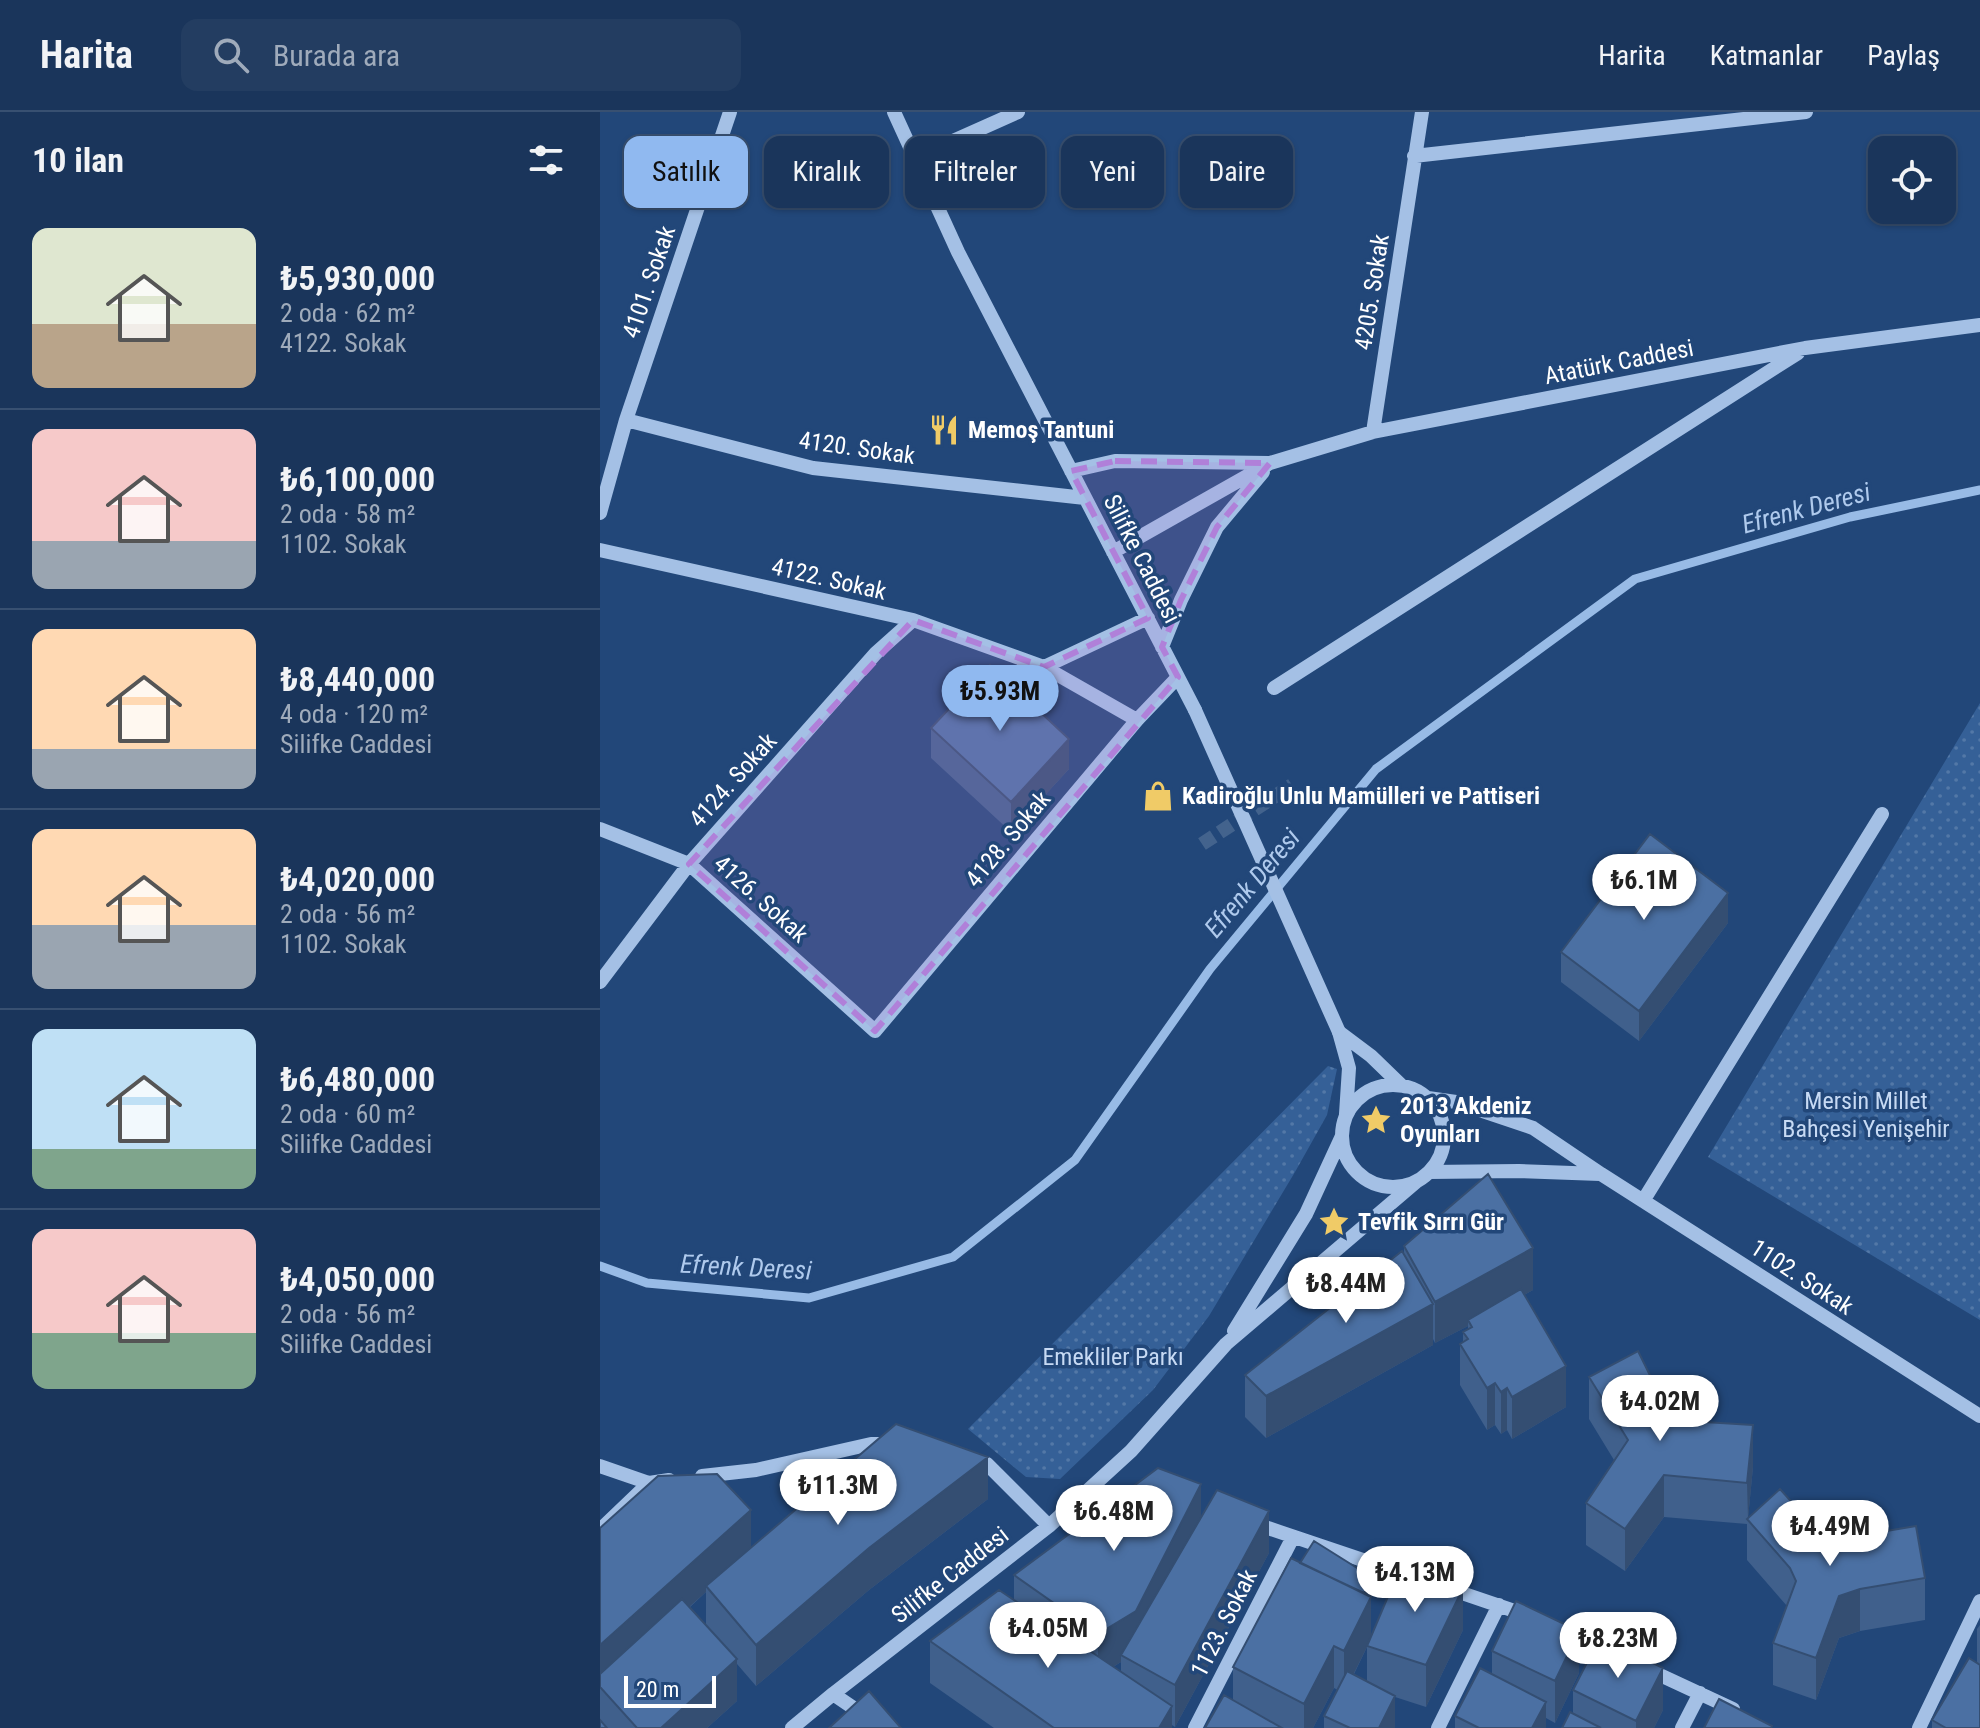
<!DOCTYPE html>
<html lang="tr">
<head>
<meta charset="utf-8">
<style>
  :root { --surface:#1a355b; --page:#233d61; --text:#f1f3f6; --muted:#9fabbb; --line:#385071; --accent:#90b9f0 }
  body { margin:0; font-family:"Roboto Condensed",sans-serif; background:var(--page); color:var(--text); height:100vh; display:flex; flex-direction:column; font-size:30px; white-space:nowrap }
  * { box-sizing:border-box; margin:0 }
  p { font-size:26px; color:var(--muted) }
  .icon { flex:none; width:44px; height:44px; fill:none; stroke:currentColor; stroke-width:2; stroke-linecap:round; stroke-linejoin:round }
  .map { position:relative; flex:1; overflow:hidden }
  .side { display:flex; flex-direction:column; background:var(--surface); width:600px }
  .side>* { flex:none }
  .banner { position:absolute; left:24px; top:24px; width:760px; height:72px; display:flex; gap:16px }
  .buttons { position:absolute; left:1268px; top:24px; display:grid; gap:16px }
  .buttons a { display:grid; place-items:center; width:88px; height:88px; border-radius:16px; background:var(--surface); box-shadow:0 2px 6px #0004,0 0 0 2px var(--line); font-size:40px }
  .scale { position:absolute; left:24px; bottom:20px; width:92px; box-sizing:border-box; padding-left:8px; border:4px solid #fff; border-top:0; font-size:22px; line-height:28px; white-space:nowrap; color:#fff; -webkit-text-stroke:6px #224779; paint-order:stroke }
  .price { position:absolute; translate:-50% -68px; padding:0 18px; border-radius:28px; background:#fff; color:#222; font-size:26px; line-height:52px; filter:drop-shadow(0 2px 4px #0008) }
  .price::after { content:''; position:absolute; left:50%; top:48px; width:24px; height:18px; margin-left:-12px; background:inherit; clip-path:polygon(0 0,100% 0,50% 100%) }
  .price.active { background:var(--accent); color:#111 }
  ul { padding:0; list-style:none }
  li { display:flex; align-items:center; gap:24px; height:200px; padding:0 32px }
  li+li { border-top:2px solid var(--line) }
  li span { display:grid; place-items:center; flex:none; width:224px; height:160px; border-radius:16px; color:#555 }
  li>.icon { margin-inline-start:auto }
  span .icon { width:96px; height:96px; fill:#fffc; stroke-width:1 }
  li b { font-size:34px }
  h2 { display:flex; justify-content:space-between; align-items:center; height:96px; padding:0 32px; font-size:34px }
  .pill { padding:0 28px; border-radius:16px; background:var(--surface); box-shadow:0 2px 6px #0004,0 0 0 2px var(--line); font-size:28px; line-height:72px }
  .pill.active { background:var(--accent); color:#111 }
  header { display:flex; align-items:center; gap:48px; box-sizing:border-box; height:112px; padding:0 40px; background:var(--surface); border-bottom:2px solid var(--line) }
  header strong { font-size:38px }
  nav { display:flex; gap:44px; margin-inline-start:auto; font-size:28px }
  .search { width:560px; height:72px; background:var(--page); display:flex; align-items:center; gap:20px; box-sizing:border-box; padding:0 28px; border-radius:16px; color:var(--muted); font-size:30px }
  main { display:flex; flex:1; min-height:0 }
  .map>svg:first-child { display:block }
  .park { fill:url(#park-dots) }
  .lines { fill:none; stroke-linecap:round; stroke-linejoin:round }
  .stream { stroke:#98bbe6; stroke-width:9 }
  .minor-tunnel { stroke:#43638d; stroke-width:14; stroke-dasharray:14 7; stroke-linecap:butt }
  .minor { stroke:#a4c0e5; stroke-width:14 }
  .minor-bridge { stroke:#a4c0e5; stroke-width:14 }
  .wall { fill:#40608c; fill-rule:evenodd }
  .shaded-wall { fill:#344e72 }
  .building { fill:#4b70a3; stroke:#344e72; stroke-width:2 }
  .marked { fill:#b080d9; fill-opacity:0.2; stroke:#b080d9; stroke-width:6; stroke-dasharray:16 10; stroke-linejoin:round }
  .labels { text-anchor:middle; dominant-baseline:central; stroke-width:7; stroke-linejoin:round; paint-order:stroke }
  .street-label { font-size:24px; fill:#fff; stroke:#224779 }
  .poi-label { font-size:24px; font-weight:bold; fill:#fff; stroke:#224779; text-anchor:start }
  .park-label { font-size:24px; fill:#c7daf4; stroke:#224779 }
  .water-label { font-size:26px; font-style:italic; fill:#afcaed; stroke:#224779 }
</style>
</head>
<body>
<header>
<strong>Harita</strong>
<div class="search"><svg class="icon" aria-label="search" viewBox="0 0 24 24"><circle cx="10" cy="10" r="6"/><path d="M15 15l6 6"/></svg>Burada ara</div>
<nav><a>Harita</a><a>Katmanlar</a><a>Paylaş</a></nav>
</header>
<main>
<section class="side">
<h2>10 ilan<svg class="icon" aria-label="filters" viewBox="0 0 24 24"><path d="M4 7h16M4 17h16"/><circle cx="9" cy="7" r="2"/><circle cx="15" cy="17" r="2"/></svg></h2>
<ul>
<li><span style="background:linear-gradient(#dfe7d0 60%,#b9a48a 0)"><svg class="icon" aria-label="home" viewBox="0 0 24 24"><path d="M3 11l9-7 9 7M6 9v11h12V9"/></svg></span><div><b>₺5,930,000</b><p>2 oda · 62 m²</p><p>4122. Sokak</p></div></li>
<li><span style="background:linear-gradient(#f6c9c9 70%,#9aa5b1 0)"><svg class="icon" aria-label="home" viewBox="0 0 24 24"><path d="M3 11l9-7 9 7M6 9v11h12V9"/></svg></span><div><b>₺6,100,000</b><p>2 oda · 58 m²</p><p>1102. Sokak</p></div></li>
<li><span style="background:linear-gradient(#ffd9b3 75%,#9aa5b1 0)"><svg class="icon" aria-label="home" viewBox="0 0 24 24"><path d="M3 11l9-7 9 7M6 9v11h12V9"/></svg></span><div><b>₺8,440,000</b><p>4 oda · 120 m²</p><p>Silifke Caddesi</p></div></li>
<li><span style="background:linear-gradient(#ffd9b3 60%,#9aa5b1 0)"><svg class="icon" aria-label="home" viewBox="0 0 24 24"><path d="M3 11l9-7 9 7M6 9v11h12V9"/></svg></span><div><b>₺4,020,000</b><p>2 oda · 56 m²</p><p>1102. Sokak</p></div></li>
<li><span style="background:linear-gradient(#bfe0f5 75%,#7fa58c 0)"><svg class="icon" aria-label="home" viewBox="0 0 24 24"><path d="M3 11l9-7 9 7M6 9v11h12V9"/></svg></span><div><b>₺6,480,000</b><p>2 oda · 60 m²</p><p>Silifke Caddesi</p></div></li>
<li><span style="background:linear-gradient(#f6c9c9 65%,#7fa58c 0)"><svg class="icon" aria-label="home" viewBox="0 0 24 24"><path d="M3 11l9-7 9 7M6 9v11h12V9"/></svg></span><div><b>₺4,050,000</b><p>2 oda · 56 m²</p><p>Silifke Caddesi</p></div></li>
</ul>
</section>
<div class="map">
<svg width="1380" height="1616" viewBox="0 0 1380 1616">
  <defs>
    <pattern id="park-dots" width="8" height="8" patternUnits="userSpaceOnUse" patternTransform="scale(2)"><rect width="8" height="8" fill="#356097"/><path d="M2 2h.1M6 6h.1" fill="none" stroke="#5378a7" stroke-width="1.8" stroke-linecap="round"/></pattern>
  </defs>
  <rect width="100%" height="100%" fill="#224779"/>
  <path class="park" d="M1380 591V1208L1108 1045Z
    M728 954 737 957 727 1003 695 1060 609 1204 553 1278 460 1367 426 1365 368 1317Z"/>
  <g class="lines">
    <path class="stream" d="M0 1154 47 1171 209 1186 353 1145 475 1048 610 857 776 657 1035 467 1250 405 1380 378"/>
    <path class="minor-tunnel" d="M602 732 692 673"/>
    <path class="minor" d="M294 0 358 140 595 598
      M814 44 1206 0
      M315 46 418 0
      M26 308 213 356 485 386
      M773 320 822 0
      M471 359 515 349 669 351
      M0 401 26 308 130 0
      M0 438 313 508 444 555
      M513 440 670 351 773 320 1205 236 1380 213
      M562 535 581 488 617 415 663 360
      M674 576 1198 241
      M537 608 444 555 548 506
      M0 717 89 752 275 919 537 608 578 565
      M0 870 89 752 276 541 313 508
      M739 920 749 956 746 1002
      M739 920 771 944 801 973
      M742 1024a51 51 0 1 1 102 0a51 51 0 1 1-102 0Z
      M828 986 856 990 933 1016 1001 1062 1380 1304
      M829 1060 919 1059 1000 1062
      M1043 1089 1282 702
      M634 1219 706 1102 742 1024
      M372 1347 387 1352 449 1414
      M0 1354 49 1371 69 1368
      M102 1364 156 1358 271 1332H290
      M653 1411 816 1466
      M0 1418 49 1371
      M847 1476 929 1504
      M963 1519 1021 1545
      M1047 1557 1133 1597
      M233 1582 283 1616
      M192 1616 233 1582 449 1414 531 1339 626 1232 816 1070
      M595 1616 693 1425
      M838 1616 899 1493
      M1082 1616 1100 1581
      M1319 1616 1380 1489"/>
    <path class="minor-bridge" d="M595 598 739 920"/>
  </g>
  <path class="wall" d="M331 616 469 657 411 720 331 646Z
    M1128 811 1039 929 961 870V840Z
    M804 1134 933 1178 924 1183 966 1295 912 1327 907 1318 901 1322 895 1313 887 1318 860 1273V1232L863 1230V1220L868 1217V1214L835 1231 833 1227V1233L666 1326 645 1305V1263L804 1143Z
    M989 1265 1072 1308 1153 1355 1148 1406 1224 1426 1325 1466V1508L1260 1519 1239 1526 1216 1588 1173 1573V1531L1187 1494 1147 1448V1412L1064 1405 1025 1459 986 1433V1391L1014 1348 989 1307Z
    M388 1387 269 1478 156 1574 137 1552V1589L107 1616H0V1575L151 1398V1435ZM106 1480V1513L90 1495Z
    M669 1441 575 1615 572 1613V1616H394L330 1571V1529L414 1488V1463ZM521 1550V1560L513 1555Z
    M773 1481 771 1485V1524L863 1518 826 1595 795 1585V1616H724V1604L738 1578 734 1576 713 1616H605L633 1588V1555ZM767 1535V1569L754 1562Z
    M1380 1513V1616H1332V1608L1377 1551V1517Z
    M892 1539 979 1561 955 1611 946 1606V1616H855V1604L892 1563Z
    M973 1578 1063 1598 1054 1616H962L973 1602Z"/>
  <path class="shaded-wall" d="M469 627V657L411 720V690Z
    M1128 781V811L1039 929V899Z
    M933 1136V1178L871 1212 868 1208V1214L835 1231V1190Z
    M833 1192V1233L666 1326V1284Z
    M966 1254V1295L912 1327V1285Z
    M895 1271V1313L887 1318V1276Z
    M907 1276V1318L901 1322V1280Z
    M1153 1313V1355L1148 1407 1147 1371Z
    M388 1345V1387L269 1478 156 1574V1533L269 1436Z
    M1064 1363V1405L1025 1459V1417Z
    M601 1372V1414L521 1543V1550L498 1564V1522Z
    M151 1398V1440L106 1474V1480L0 1574V1533Z
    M669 1399V1441L575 1615V1573Z
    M773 1466V1481L753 1515V1500Z
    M863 1476V1518L826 1595V1553Z
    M1260 1477V1519L1239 1526 1216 1588V1546L1239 1484Z
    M771 1485V1527L744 1581V1539Z
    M979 1519V1561L955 1611V1569Z
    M734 1534V1576L713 1616H704V1592Z
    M137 1547V1589L107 1616H61Z
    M1063 1556V1598L1054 1616H1036V1609Z
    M795 1584V1616H779Z
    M946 1590V1616H932Z
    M572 1594V1616H559Z"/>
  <path class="building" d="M390 553 469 627 411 690 331 616Z
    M1050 722 1128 781 1039 899 961 840Z
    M888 1062 933 1136 835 1190 804 1134Z
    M802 1139 833 1192 666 1284 645 1263Z
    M921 1177 966 1254 912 1285 907 1276 901 1280 895 1271 887 1276 860 1232 868 1227 863 1220 872 1215 868 1208Z
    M1038 1239 1072 1308 1153 1313 1147 1371 1064 1363 1025 1417 986 1391 1028 1328 989 1265Z
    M296 1312 388 1345 269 1436 156 1533 106 1474Z
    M558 1356 601 1372 536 1499 498 1522 414 1463Z
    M117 1362 151 1398 0 1533V1416L58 1364Z
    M1180 1377 1224 1426 1251 1425 1316 1414 1325 1466 1260 1477 1239 1484 1216 1546 1173 1531 1196 1469 1190 1456 1147 1407Z
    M617 1378 669 1399 575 1573 521 1543Z
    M714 1429 773 1466 764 1481 700 1451Z
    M691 1446 771 1485 744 1539 734 1534 704 1592 633 1555Z
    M803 1449 863 1476 826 1553 767 1534Z
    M399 1478 572 1594 559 1616H454L330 1529Z
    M82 1487 137 1547 61 1616H37L0 1575V1562Z
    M916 1489 979 1519 955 1569 892 1539Z
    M1008 1529 1063 1556 1036 1609 973 1578 995 1535 1003 1539Z
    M1369 1546 1380 1553V1616H1346L1332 1608Z
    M880 1556 946 1590 932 1616H879L855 1604Z
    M747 1559 795 1584 779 1616H750L724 1604Z
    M269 1579 301 1616H229Z
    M624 1583 682 1616H605Z
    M1119 1587 1172 1614 1171 1616H1104Z
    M970 1600 1001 1616H962Z
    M0 1608 7 1616H0Z"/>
  <path class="marked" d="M515 349 670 351 617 415 581 488 562 535 578 565 275 919 89 752 313 508 444 555 548 506 471 359Z"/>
  <defs>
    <g id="restaurant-bare" transform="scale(2.4)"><path d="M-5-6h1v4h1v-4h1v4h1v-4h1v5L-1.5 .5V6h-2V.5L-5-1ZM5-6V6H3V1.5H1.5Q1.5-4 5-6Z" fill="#f0cb67" stroke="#224779" stroke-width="2.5" paint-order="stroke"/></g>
    <g id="shop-bare" transform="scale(2.4)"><path d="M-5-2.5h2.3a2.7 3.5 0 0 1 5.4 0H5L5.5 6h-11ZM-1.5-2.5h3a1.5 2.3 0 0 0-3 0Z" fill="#f0cb67" stroke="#224779" stroke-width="2.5" paint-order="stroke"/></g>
    <g id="sight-bare" transform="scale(2.4)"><path d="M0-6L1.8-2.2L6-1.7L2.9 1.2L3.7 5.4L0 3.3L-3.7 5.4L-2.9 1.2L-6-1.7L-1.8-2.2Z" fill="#f0cb67" stroke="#224779" stroke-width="2.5" paint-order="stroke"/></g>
  </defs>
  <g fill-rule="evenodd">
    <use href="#restaurant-bare" x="344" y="318"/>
    <use href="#shop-bare" x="558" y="684"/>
    <use href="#sight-bare" x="776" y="1008"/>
    <use href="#sight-bare" x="734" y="1110"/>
  </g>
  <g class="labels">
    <g class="street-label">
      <text transform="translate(49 170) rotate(-71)">4101. Sokak</text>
      <text transform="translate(772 180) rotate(-81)">4205. Sokak</text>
      <text transform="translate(1019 250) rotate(-11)">Atatürk Caddesi</text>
      <text transform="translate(257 336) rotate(8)">4120. Sokak</text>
      <text transform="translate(542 447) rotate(63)">Silifke Caddesi</text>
      <text transform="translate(229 467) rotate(13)">4122. Sokak</text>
      <text transform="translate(133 668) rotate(-48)">4124. Sokak</text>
      <text transform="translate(408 727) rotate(-50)">4128. Sokak</text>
      <text transform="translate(161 787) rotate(42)">4126. Sokak</text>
      <text transform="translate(1202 1165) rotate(33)">1102. Sokak</text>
      <text transform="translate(350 1463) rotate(-38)">Silifke Caddesi</text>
      <text transform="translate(624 1511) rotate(-63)">1123. Sokak</text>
    </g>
    <g class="poi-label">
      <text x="368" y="318">Memoş Tantuni</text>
      <text x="582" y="684">Kadiroğlu Unlu Mamülleri ve Pattiseri</text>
      <text x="800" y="994">2013 Akdeniz<tspan x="800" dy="28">Oyunları</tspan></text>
      <text x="758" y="1110">Tevfik Sırrı Gür</text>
    </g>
    <g class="park-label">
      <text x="1266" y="989">Mersin Millet<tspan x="1266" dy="28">Bahçesi Yenişehir</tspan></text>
      <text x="513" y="1245">Emekliler Parkı</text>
    </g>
    <g class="water-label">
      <text transform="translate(1206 396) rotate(-15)">Efrenk Deresi</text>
      <text transform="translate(652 771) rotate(-50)">Efrenk Deresi</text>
      <text transform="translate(146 1155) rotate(3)">Efrenk Deresi</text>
    </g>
  </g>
</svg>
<div class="buttons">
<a><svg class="icon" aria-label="locate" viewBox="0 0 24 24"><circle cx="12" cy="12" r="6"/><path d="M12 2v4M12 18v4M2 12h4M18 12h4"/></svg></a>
</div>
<div class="scale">20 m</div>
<b class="price active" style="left:400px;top:621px">₺5.93M</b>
<b class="price" style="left:1044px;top:810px">₺6.1M</b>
<b class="price" style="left:746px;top:1213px">₺8.44M</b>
<b class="price" style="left:1060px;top:1331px">₺4.02M</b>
<b class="price" style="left:238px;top:1415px">₺11.3M</b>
<b class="price" style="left:514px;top:1441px">₺6.48M</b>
<b class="price" style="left:1230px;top:1456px">₺4.49M</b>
<b class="price" style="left:815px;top:1502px">₺4.13M</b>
<b class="price" style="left:448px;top:1558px">₺4.05M</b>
<b class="price" style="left:1018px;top:1568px">₺8.23M</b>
<div class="banner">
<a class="pill active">Satılık</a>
<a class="pill">Kiralık</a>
<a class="pill">Filtreler</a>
<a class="pill">Yeni</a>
<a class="pill">Daire</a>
</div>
</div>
</main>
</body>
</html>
